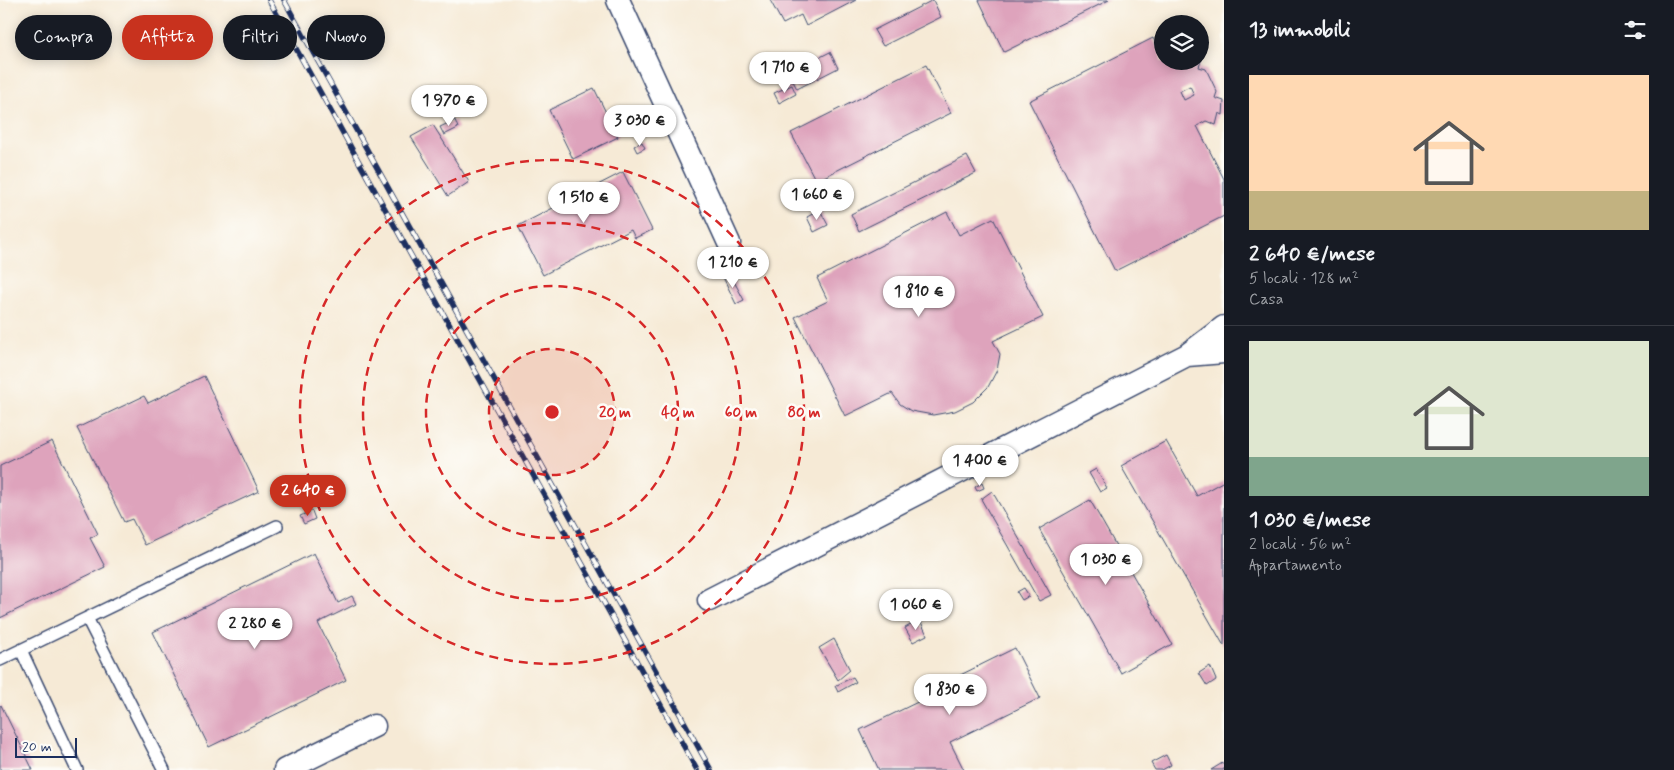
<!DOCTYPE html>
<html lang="it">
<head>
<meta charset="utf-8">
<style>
  :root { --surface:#171b24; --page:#20242c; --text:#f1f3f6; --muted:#9ea1a6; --line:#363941; --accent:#c8321e }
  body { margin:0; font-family:Mynerve,sans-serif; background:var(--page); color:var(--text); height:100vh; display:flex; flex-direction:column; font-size:19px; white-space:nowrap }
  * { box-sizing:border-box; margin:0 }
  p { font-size:16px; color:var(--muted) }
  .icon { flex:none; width:28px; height:28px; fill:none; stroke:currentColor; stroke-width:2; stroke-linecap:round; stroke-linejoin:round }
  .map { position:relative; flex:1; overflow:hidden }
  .drawer { display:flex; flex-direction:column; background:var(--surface); width:450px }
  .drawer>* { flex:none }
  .guide { position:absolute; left:15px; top:15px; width:475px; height:45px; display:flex; gap:10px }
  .buttons { position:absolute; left:1154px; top:15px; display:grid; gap:10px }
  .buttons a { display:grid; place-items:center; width:55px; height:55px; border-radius:50%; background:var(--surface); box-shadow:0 2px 12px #0003; font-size:25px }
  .scale { position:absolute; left:15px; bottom:12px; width:62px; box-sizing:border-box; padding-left:5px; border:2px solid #1b2f5e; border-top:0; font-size:14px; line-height:18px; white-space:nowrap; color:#1b2f5e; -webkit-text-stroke:4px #fdfcf7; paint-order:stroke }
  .price { position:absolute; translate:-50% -42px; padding:0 11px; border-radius:18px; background:#fff; color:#222; font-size:16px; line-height:32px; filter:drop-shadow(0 1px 2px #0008) }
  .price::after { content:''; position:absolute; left:50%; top:30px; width:15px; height:11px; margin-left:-8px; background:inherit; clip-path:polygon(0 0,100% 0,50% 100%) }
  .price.active { background:var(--accent); color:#fff }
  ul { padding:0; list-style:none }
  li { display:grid; align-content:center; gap:10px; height:265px; padding:0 25px }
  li+li { border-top:1px solid var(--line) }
  li span { display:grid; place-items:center; height:155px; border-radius:0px; color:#555 }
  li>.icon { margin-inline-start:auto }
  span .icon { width:90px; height:90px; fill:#fffc; stroke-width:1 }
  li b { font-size:21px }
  h2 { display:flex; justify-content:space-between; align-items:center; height:60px; padding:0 25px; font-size:21px }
  .tag { padding:0 18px; border-radius:22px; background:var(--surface); box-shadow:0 2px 12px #0003; font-size:18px; line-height:45px }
  .tag.active { background:var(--accent); color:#fff }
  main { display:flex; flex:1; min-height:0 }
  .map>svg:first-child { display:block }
  .building { fill:#dea3bc; fill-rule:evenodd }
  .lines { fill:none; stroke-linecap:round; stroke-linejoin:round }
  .service-casing { stroke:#3c4b70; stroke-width:14 }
  .minor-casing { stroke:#3c4b70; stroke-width:25 }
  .service { stroke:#fff; stroke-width:11 }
  .minor { stroke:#fff; stroke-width:22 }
  .rail-casing { stroke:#1b2f5e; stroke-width:5.5 }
  .rail { stroke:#fdfcf7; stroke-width:4; stroke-dasharray:11; stroke-linecap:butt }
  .ring { fill:none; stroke:#d62828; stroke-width:2.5; stroke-dasharray:9 6 }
  .centre { fill:#d62828; stroke:#fdfcf7; stroke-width:2.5 }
  .ring-label { font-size:15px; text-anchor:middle; font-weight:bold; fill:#d62828; stroke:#fdfcf7; stroke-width:5; stroke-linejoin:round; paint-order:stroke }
</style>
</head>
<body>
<main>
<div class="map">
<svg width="1224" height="770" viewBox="0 0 1224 770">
  <rect width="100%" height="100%" fill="#fdfcf7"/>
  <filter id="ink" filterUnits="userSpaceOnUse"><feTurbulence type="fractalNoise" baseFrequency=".02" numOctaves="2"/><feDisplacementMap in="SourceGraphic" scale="10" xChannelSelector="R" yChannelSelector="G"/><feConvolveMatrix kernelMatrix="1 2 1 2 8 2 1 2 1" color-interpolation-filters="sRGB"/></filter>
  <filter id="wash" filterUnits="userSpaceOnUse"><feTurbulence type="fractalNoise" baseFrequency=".0096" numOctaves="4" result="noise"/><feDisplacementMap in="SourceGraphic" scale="20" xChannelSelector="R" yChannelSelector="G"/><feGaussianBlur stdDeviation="1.12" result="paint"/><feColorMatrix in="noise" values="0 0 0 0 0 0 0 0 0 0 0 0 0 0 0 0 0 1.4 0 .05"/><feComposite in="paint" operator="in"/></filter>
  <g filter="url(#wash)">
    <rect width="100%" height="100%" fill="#f6ead6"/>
    <g id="blocks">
      <path class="building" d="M770 0H856L806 26 801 15 783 24Z
        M933 0 941 17 883 46 874 30Z
        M979 0H1109L1004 52Z
        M1153 38 1162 57V61H1165L1167 65 1174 61H1200V53L1203 55 1199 67 1206 69 1217 92 1215 98 1224 101 1223 115 1219 113 1216 125 1206 121 1197 126 1224 179V216L1115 271 1029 101ZM1190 86 1194 95 1184 100 1180 91Z
        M830 52 838 68 797 89 789 73Z
        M926 65 951 113 816 181 791 133Z
        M792 85 796 94 779 103 774 93Z
        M594 88 618 137 573 159 549 110Z
        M455 120 458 128 444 135 440 127Z
        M433 125 469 182 448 196 411 137Z
        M642 142 645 148 637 152 634 146Z
        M967 156 976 173 859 231 851 214Z
        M623 172 652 230 635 238 631 230 543 275 518 226Z
        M820 210 828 225 814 232 807 217Z
        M947 212 959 235 993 218 1043 317 993 341 1000 354 997 370 988 387 973 402 955 411 933 415 911 411 900 404 892 393 845 416 795 317 828 301 817 278Z
        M730 274 744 300 736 304 723 277Z
        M204 376 259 491 145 545 132 519 124 522 77 428 144 396 148 403Z
        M52 441 98 534 90 538 105 567 0 618V466Z
        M1166 441 1197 496 1224 481V646L1121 466Z
        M1096 469 1107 488 1100 492 1089 473Z
        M982 483 984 488 977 491 975 487Z
        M992 491 1051 595 1039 601 981 499Z
        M1090 500 1172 644 1121 673 1039 529Z
        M312 511 315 519 304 524 300 516Z
        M314 553 338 603 352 596 356 604 318 623 346 680 209 747 153 632Z
        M1024 588 1029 596 1022 600 1017 592Z
        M920 620 927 635 913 642 905 628Z
        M834 639 850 670 838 680 819 648Z
        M1015 648 1040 698 950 742 964 770H879L860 730 928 697 926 692Z
        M1210 666 1216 680 1207 686 1199 673Z
        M853 677 856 682 838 692 835 686Z
        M1 705 33 770H0V706Z
        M1166 755 1171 765 1162 770H1155L1151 763Z
        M1224 762V770H1211Z"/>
    </g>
  </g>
  <g filter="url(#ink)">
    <use href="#blocks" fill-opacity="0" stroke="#3c4b70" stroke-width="1"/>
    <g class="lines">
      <g class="service-casing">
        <path id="service" d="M87 618 164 770
          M21 650 77 770
          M0 660 277 526"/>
      </g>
      <g class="minor-casing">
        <path id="minor" d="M618 0 729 243
          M1187 355 1224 352
          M709 600 1187 355 1224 327
          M285 770 374 726"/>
      </g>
      <use href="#service" class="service"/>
      <use href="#minor" class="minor"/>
      <g class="rail-casing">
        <path id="rail" d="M269 0 697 770
          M284 0 711 770"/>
      </g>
      <use href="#rail" class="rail"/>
    </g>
  </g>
  <circle cx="552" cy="412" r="63" fill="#d62828" fill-opacity=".12"/>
  <g class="ring">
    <circle cx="552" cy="412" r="63"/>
    <circle cx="552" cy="412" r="126"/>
    <circle cx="552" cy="412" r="189"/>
    <circle cx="552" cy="412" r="252"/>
  </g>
  <circle cx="552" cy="412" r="8" class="centre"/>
  <g class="ring-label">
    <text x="615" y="417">20 m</text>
    <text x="678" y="417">40 m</text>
    <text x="741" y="417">60 m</text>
    <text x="804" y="417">80 m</text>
  </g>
</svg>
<div class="buttons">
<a><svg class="icon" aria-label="layers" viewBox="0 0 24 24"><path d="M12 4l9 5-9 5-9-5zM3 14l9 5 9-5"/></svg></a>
</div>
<div class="scale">20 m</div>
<b class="price" style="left:785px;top:94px">1 710 €</b>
<b class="price" style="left:449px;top:127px">1 970 €</b>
<b class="price" style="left:640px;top:147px">3 030 €</b>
<b class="price" style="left:817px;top:221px">1 660 €</b>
<b class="price" style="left:584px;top:224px">1 510 €</b>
<b class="price" style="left:733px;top:289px">1 210 €</b>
<b class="price" style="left:919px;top:318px">1 810 €</b>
<b class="price" style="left:980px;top:487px">1 400 €</b>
<b class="price active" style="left:308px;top:517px">2 640 €</b>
<b class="price" style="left:1106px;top:586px">1 030 €</b>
<b class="price" style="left:916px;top:631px">1 060 €</b>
<b class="price" style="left:255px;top:650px">2 280 €</b>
<b class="price" style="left:950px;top:716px">1 830 €</b>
<div class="guide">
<a class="tag">Compra</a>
<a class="tag active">Affitta</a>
<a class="tag">Filtri</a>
<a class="tag">Nuovo</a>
</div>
</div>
<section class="drawer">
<h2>13 immobili<svg class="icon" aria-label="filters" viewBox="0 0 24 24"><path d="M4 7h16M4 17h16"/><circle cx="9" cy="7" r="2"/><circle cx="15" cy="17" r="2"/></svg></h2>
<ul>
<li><span style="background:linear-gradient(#ffd9b3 75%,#c2b280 0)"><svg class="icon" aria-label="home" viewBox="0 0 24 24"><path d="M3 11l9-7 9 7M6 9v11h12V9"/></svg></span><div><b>2 640 €/mese</b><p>5 locali · 128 m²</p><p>Casa</p></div></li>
<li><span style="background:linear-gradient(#dfe7d0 75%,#7fa58c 0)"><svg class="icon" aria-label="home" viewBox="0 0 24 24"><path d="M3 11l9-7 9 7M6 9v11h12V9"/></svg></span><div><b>1 030 €/mese</b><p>2 locali · 56 m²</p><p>Appartamento</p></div></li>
</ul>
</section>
</main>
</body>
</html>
